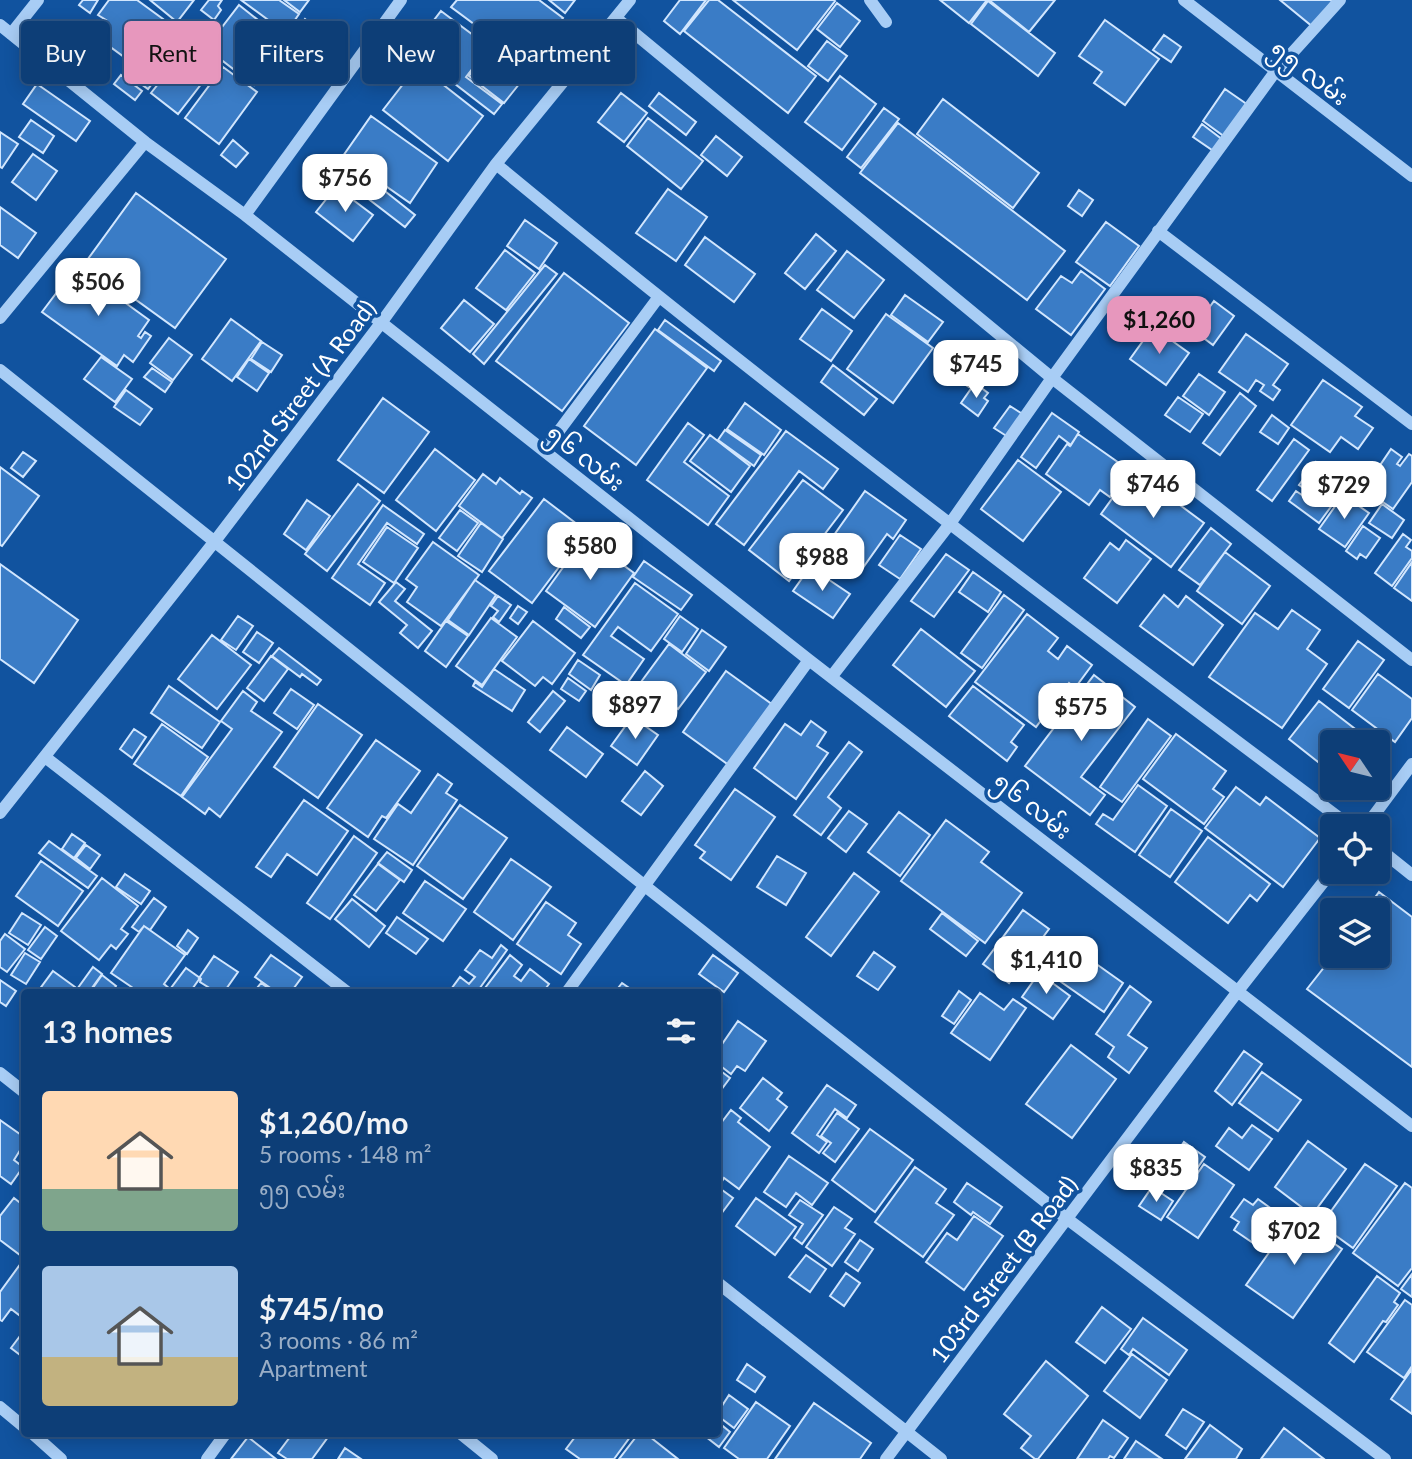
<!DOCTYPE html>
<html lang="en">
<head>
<meta charset="utf-8">
<style>
  :root { --surface:#0d3e77; --page:#16457c; --text:#f1f3f6; --muted:#9aaec6; --line:#2d5789; --accent:#e797bd }
  body { margin:0; font-family:Lato,"Noto Sans Myanmar",sans-serif; background:var(--page); color:var(--text); height:100vh; display:flex; flex-direction:column; font-size:26px; white-space:nowrap }
  * { box-sizing:border-box; margin:0 }
  p { font-size:23px; color:var(--muted) }
  .icon { flex:none; width:38px; height:38px; fill:none; stroke:currentColor; stroke-width:2; stroke-linecap:round; stroke-linejoin:round }
  .map { position:relative; flex:1; overflow:hidden }
  .panel { position:absolute; left:21px; top:989px; width:700px; height:448px; display:flex; flex-direction:column; background:var(--surface); border-radius:7px; box-shadow:0 4px 18px #0003,0 0 0 2px var(--line) }
  .panel>* { flex:none }
  .top-card { position:absolute; left:21px; top:21px; width:700px; height:63px; display:flex; gap:14px }
  .needle { width:46px; rotate:305deg }
  .buttons { position:absolute; left:1320px; top:730px; display:grid; gap:14px }
  .buttons a { display:grid; place-items:center; width:70px; height:70px; border-radius:7px; background:var(--surface); box-shadow:0 4px 18px #0003,0 0 0 2px var(--line); font-size:35px }
  .price { position:absolute; translate:-50% -60px; padding:0 16px; border-radius:14px; background:#fff; color:#222; font-size:23px; line-height:46px; filter:drop-shadow(0 2px 4px #0008) }
  .price::after { content:''; position:absolute; left:50%; top:42px; width:21px; height:16px; margin-left:-10px; background:inherit; clip-path:polygon(0 0,100% 0,50% 100%) }
  .price.active { background:var(--accent); color:#111 }
  ul { padding:0; list-style:none }
  li { display:flex; align-items:center; gap:21px; height:175px; padding:0 21px }
  li span { display:grid; place-items:center; flex:none; width:196px; height:140px; border-radius:7px; color:#555 }
  li>.icon { margin-inline-start:auto }
  span .icon { width:84px; height:84px; fill:#fffc; stroke-width:1 }
  li b { font-size:30px }
  h2 { display:flex; justify-content:space-between; align-items:center; height:84px; padding:0 21px; font-size:30px }
  .tag { padding:0 24px; border-radius:7px; background:var(--surface); box-shadow:0 4px 18px #0003,0 0 0 2px var(--line); font-size:24px; line-height:63px }
  .tag.active { background:var(--accent); color:#111 }
  .map>svg:first-child { display:block }
  .building { fill:#3a7cc6; stroke:#d1e6fe; stroke-width:2 }
  .lines { fill:none; stroke-linecap:round; stroke-linejoin:round }
  .minor { stroke:#a8cdf5; stroke-width:12 }
  .labels { text-anchor:middle; dominant-baseline:central; stroke-width:7; stroke-linejoin:round; paint-order:stroke }
  .street-label { font-size:24px; fill:#fff; stroke:#11539f }
</style>
</head>
<body>
<div class="map">
<svg width="1412" height="1459" viewBox="0 0 1412 1459">
  <rect width="100%" height="100%" fill="#11539f"/>
  <path class="building" d="M83 0H98L90 13 79 5Z
    M109 0H137L163 19 131 62 94 35 106 20 98 15Z
    M150 0H194L177 22Z
    M209 0H222L218 6 221 10 214 20 201 10Z
    M241 0H279L299 14 286 33Z
    M284 0H309L300 12Z
    M457 0H539L563 18 528 64 451 7Z
    M549 0H575L565 13Z
    M680 0H706L680 34 664 21Z
    M709 0H718L816 76 788 113 684 31Z
    M733 0H834L835 1 797 50Z
    M940 0H987L969 23Z
    M989 0H1055L1029 32Z
    M1280 0H1333L1313 27Z
    M988 1 1055 53 1038 76 971 24Z
    M837 3 860 21 840 47 817 29Z
    M239 5 287 43 254 85 206 48Z
    M441 11 489 47 466 77 502 104 494 114 411 50Z
    M305 19 321 32 305 52 289 40Z
    M1105 20 1159 59 1125 105 1094 83 1102 72 1079 56Z
    M162 25 184 42 148 89 126 73Z
    M1164 35 1181 47 1171 62 1153 50Z
    M827 41 847 56 828 81 808 66Z
    M190 44 216 65 178 114 151 93Z
    M489 50 524 78 504 103 469 76Z
    M418 65 483 116 448 161 383 110Z
    M223 67 257 92 219 144 185 118Z
    M121 75 142 91 135 100 114 84Z
    M840 76 876 104 842 150 805 122Z
    M37 84 90 121 76 141 23 104Z
    M1225 89 1248 105 1225 137 1203 121Z
    M621 93 647 113 624 142 598 122Z
    M659 93 696 122 686 135 649 106Z
    M943 99 1039 173 1013 208 917 134Z
    M884 108 899 119 861 168 847 157Z
    M371 116 437 163 410 203 343 156Z
    M648 118 703 161 681 189 627 146Z
    M31 120 54 136 43 153 19 137Z
    M898 123 1065 251 1027 300 860 173Z
    M1202 124 1223 140 1215 152 1193 137Z
    M0 132 18 144 2 168 0 167Z
    M716 136 742 157 727 176 701 155Z
    M233 140 248 153 236 167 221 155Z
    M33 154 57 171 36 200 12 182Z
    M376 184 415 215 405 227 366 197Z
    M336 187 373 215 353 241 316 212Z
    M668 189 707 217 676 261 636 233Z
    M1079 190 1093 200 1082 216 1068 206Z
    M136 193 226 259 175 328 85 263Z
    M0 207 36 233 18 258 0 245Z
    M525 220 557 243 539 269 507 246Z
    M1106 222 1139 246 1110 286 1076 262Z
    M816 234 836 251 805 289 785 273Z
    M705 237 755 274 734 302 685 265Z
    M505 250 535 273 506 310 476 288Z
    M847 251 884 280 854 318 817 290Z
    M545 265 557 274 484 364 473 354Z
    M76 267 149 320 138 336 141 338 145 332 151 336 133 362 124 355 117 366 42 312Z
    M1081 271 1105 289 1071 335 1036 309 1061 276 1072 283Z
    M564 273 629 323 562 411 496 361Z
    M905 295 943 322 928 342 891 315Z
    M464 300 494 324 470 352 441 328Z
    M1214 301 1234 316 1213 345 1193 330Z
    M822 309 852 331 831 361 800 339Z
    M886 314 933 348 893 403 847 369Z
    M231 319 261 341 232 381 202 359Z
    M665 320 721 361 714 371 658 330Z
    M1153 327 1189 353 1166 385 1130 359Z
    M655 329 707 368 636 465 584 426Z
    M1246 334 1288 364 1273 385 1280 390 1273 400 1260 391 1264 385 1256 380 1248 392 1219 372Z
    M169 338 192 355 173 380 150 363Z
    M262 342 282 355 271 372 251 359Z
    M967 352 984 365 969 387 951 375Z
    M101 357 132 379 115 402 84 379Z
    M249 359 269 373 257 391 237 377Z
    M833 365 877 399 864 415 821 382Z
    M152 368 172 382 165 392 144 377Z
    M1199 374 1225 392 1209 415 1183 396Z
    M1323 380 1362 407 1355 416 1373 428 1358 449 1341 437 1330 452 1291 425Z
    M975 383 988 393 984 398 988 401 978 416 961 403Z
    M126 390 152 409 140 425 114 407Z
    M1240 393 1256 406 1220 455 1203 443Z
    M1178 397 1203 414 1190 432 1165 415Z
    M383 398 429 432 384 493 338 460Z
    M745 403 781 430 764 455 727 429Z
    M1010 406 1024 415 1008 437 994 428Z
    M1052 413 1079 432 1071 445 1059 436 1036 468 1021 457Z
    M1272 415 1289 428 1278 444 1260 432Z
    M688 423 704 435 684 462 729 496 708 525 647 480Z
    M725 430 761 455 754 466 718 440Z
    M786 431 838 469 823 489 799 471 744 545 716 524Z
    M1078 434 1129 470 1110 497 1100 490 1089 505 1046 474 1067 444 1070 446Z
    M710 435 750 466 731 492 690 461Z
    M1294 439 1309 450 1272 501 1257 490Z
    M435 449 475 480 436 531 396 500Z
    M1391 449 1402 457 1397 464 1400 466 1409 454 1412 456V482L1393 509 1364 489Z
    M23 452 36 461 23 477 11 468Z
    M1018 460 1061 492 1023 541 981 509Z
    M1316 462 1347 485 1319 523 1289 501 1296 491 1308 499 1312 494 1299 485Z
    M0 467 39 496 2 546 0 545Z
    M483 474 496 484 500 478 520 494 522 491 532 498 502 538 459 506Z
    M1141 476 1204 523 1171 567 1101 514 1119 489 1127 495Z
    M803 480 843 510 789 581 749 550Z
    M358 484 380 501 327 571 305 554Z
    M865 491 906 520 893 539 887 534 862 569 827 545Z
    M1343 495 1369 513 1345 547 1319 529Z
    M544 499 586 531 532 603 489 571Z
    M307 500 330 516 306 550 284 534Z
    M1382 504 1404 520 1392 538 1369 523Z
    M383 505 424 534 417 544 387 523 358 564 385 583 370 605 332 578Z
    M460 510 478 523 457 551 439 538Z
    M481 523 503 539 482 572 458 556Z
    M1363 526 1380 538 1366 558 1360 554 1357 559 1346 551Z
    M387 527 418 548 394 583 363 562Z
    M1211 528 1231 544 1200 585 1179 570Z
    M1403 534 1411 540 1406 547 1412 551V558L1392 586 1375 573Z
    M900 535 921 549 900 579 879 565Z
    M585 537 634 573 595 627 546 591Z
    M1126 540 1151 559 1117 603 1084 578 1110 543 1119 550Z
    M433 542 479 575 441 626 407 602 417 587 406 579Z
    M1225 552 1270 586 1242 624 1197 591Z
    M946 554 969 570 934 617 911 601Z
    M644 561 692 595 681 610 633 577Z
    M1412 562V601L1394 588Z
    M0 564 78 620 34 683 0 659Z
    M810 567 850 594 833 618 793 591Z
    M973 572 1001 592 988 612 959 592Z
    M475 580 496 595 469 635 448 620Z
    M396 582 405 589 395 601 432 631 418 648 400 633 407 625 379 602Z
    M635 583 678 614 651 651 618 627 611 636 644 659 626 685 583 655Z
    M1004 595 1024 610 982 668 961 653Z
    M1164 595 1178 607 1186 596 1223 625 1193 665 1140 626Z
    M498 596 511 605 499 622 493 617 498 611 491 606Z
    M518 606 527 612 518 624 510 618Z
    M564 607 590 627 581 638 556 619Z
    M1292 610 1320 630 1307 649 1327 664 1282 728 1209 677 1255 613 1278 629Z
    M1027 614 1058 638 1048 651 1058 659 1067 646 1092 665 1075 688 1069 683 1036 727 975 682Z
    M238 616 253 626 236 650 221 640Z
    M680 616 698 629 682 652 664 639Z
    M491 618 517 637 482 685 456 666Z
    M446 621 468 636 446 667 425 651Z
    M533 621 575 653 552 684 543 677 535 686 502 661Z
    M921 629 975 671 946 707 893 665Z
    M702 630 726 647 709 671 686 654Z
    M257 632 273 643 259 663 243 652Z
    M212 635 251 665 217 709 178 679Z
    M1358 641 1384 660 1349 708 1323 689Z
    M669 644 706 672 678 709 641 682Z
    M279 648 321 680 317 685 302 674 300 677 272 656Z
    M271 656 288 669 264 701 247 688Z
    M578 660 600 675 591 690 569 674Z
    M494 669 525 690 512 711 473 686 475 682 482 687Z
    M726 671 773 705 730 766 683 732Z
    M1378 674 1412 699V718L1395 742 1352 710Z
    M1094 675 1135 707 1081 777 1105 795 1090 815 1025 766Z
    M568 678 586 691 579 701 561 689Z
    M615 684 628 693 618 707 605 698Z
    M169 686 220 722 202 748 151 713Z
    M973 686 1024 725 1011 742 1017 747 1007 761 949 716Z
    M291 689 314 705 297 729 274 713Z
    M243 691 257 702 251 711 282 732 220 817 209 808 205 814 182 797 232 729 221 721Z
    M553 691 565 701 540 732 528 722Z
    M1319 701 1363 735 1358 742H1332V773L1289 739Z
    M318 704 362 735 318 798 274 767Z
    M632 717 658 735 637 765 611 746Z
    M1148 719 1171 736 1122 802 1100 787Z
    M811 721 826 732 817 746 828 753 796 799 754 768 785 724 801 735Z
    M162 724 208 757 181 796 134 764Z
    M567 727 603 754 586 777 550 750Z
    M134 729 146 737 132 758 120 749Z
    M1176 734 1226 771 1213 789 1224 797 1204 824 1143 779Z
    M376 740 420 771 386 818 382 816 368 837 327 808Z
    M849 742 862 752 828 797 841 808 821 835 794 815Z
    M645 771 663 786 641 815 622 801Z
    M438 774 452 784 446 793 457 800 413 865 374 839 398 804 411 813Z
    M1138 785 1167 806 1135 852 1096 824 1103 814 1113 820Z
    M1236 787 1260 805 1266 797 1320 838 1283 887 1205 828Z
    M735 789 775 817 731 880 700 858 705 852 695 845Z
    M304 800 348 831 317 875 287 854 271 877 256 867Z
    M460 805 507 838 463 899 417 866Z
    M1171 809 1202 831 1170 877 1139 855Z
    M849 811 867 824 846 852 828 838Z
    M899 812 930 835 900 876 868 852Z
    M946 820 989 852 981 862 1022 893 985 943 901 881Z
    M72 834 85 843 74 858 62 849Z
    M354 836 377 853 330 919 307 903Z
    M1208 837 1270 884 1257 901 1250 895 1228 923 1175 882Z
    M49 841 97 876 88 888 39 853Z
    M86 845 100 855 90 869 76 858Z
    M387 852 412 870 404 882 378 863Z
    M777 856 806 873 786 905 757 887Z
    M511 859 551 887 513 940 474 912Z
    M41 861 83 891 58 926 16 896Z
    M378 864 400 880 376 911 354 895Z
    M854 873 879 892 831 956 806 937Z
    M125 874 150 891 141 904 116 887Z
    M102 878 138 906 121 929 128 934 116 949 111 945 99 960 61 931Z
    M425 881 466 909 443 941 403 913Z
    M1379 892 1412 917V1067L1307 989 1333 956H1377V910H1366Z
    M154 898 166 907 150 930 144 926 139 932 132 927Z
    M352 899 385 926 369 947 335 919Z
    M546 902 576 923 568 935 581 944 561 974 517 944Z
    M1023 910 1049 929 1009 983 983 964Z
    M22 913 41 925 28 945 9 933Z
    M942 913 978 941 966 956 930 929Z
    M397 917 428 939 416 954 386 933Z
    M144 926 185 955 164 984 170 989 168 992H139L111 973Z
    M45 927 57 936 41 959 28 950Z
    M188 930 198 938 187 954 177 946Z
    M5 934 25 949 7 972 0 967V941Z
    M501 945 507 950 477 992H449L460 977 469 984 475 977 465 970 480 950 492 958Z
    M1078 951 1123 983 1104 1012 1057 979Z
    M874 952 895 967 878 990 857 976Z
    M25 953 40 962 26 984 11 975Z
    M271 955 302 977 291 992H276L255 977Z
    M510 955 522 965 514 976 521 981 530 969 549 984 543 992H482Z
    M713 955 738 973 724 992 699 974Z
    M214 956 238 972 224 992H216L200 982 201 979 199 978Z
    M93 967 102 974 89 992H75Z
    M186 968 200 978 190 992H168Z
    M53 971 75 987 72 992H43L39 990Z
    M1039 973 1070 996 1053 1019 1022 997Z
    M102 975 116 986 112 992H90Z
    M0 980 16 991 6 1006 0 1002Z
    M261 983 274 992H254Z
    M622 983 635 992H615Z
    M1130 986 1151 1002 1128 1035 1147 1048 1129 1073 1108 1057 1114 1047 1096 1034Z
    M959 991 971 1000 954 1024 942 1016Z
    M980 993 1004 1010 1013 999 1026 1008 990 1060 951 1033Z
    M738 1021 766 1041 745 1071 737 1066 731 1074 718 1064V1050Z
    M1071 1045 1116 1079 1072 1138 1026 1104Z
    M1244 1051 1262 1064 1232 1105 1215 1091Z
    M718 1069 730 1078 718 1094Z
    M1262 1072 1301 1100 1278 1131 1239 1103Z
    M763 1078 782 1093 777 1099 787 1107 769 1131 740 1108Z
    M827 1085 856 1105 847 1118 835 1109 817 1135 827 1142 819 1153 792 1133Z
    M731 1110 741 1118 738 1122 770 1147 739 1189 724 1178 721 1183 718 1180V1127Z
    M837 1113 859 1129 835 1162 823 1153 831 1143 821 1136Z
    M0 1120 24 1137V1144L14 1160 23 1167 11 1184 0 1176Z
    M1252 1125 1272 1139 1249 1170 1216 1146 1229 1128 1242 1138Z
    M870 1129 913 1160 875 1212 832 1180Z
    M1308 1141 1346 1169 1312 1215 1275 1187Z
    M1184 1142 1205 1157 1187 1183 1166 1168Z
    M789 1156 828 1183 812 1205 796 1193 786 1207 764 1192Z
    M1204 1164 1234 1185 1198 1238 1167 1217Z
    M1365 1164 1397 1186 1353 1248 1321 1225Z
    M915 1167 946 1189 936 1203 954 1215 923 1257 875 1222Z
    M967 1183 1002 1207 990 1224 973 1212 971 1215 954 1202Z
    M1405 1183 1412 1188V1268L1398 1286 1353 1253Z
    M718 1187 733 1198 721 1214 718 1211Z
    M1152 1187 1173 1201 1161 1220 1139 1206Z
    M14 1198 24 1206V1249L20 1255 0 1240V1216Z
    M756 1198 796 1227 775 1255 736 1226Z
    M1244 1199 1253 1205 1258 1199 1284 1218 1262 1249 1234 1230 1239 1222 1231 1217Z
    M800 1200 823 1215 802 1244 794 1238 803 1224 789 1215Z
    M834 1207 852 1219 845 1228 855 1234 832 1266 806 1247Z
    M974 1216 1003 1236 964 1290 926 1262 947 1233 957 1240Z
    M1295 1216 1342 1249 1293 1318 1246 1285Z
    M860 1240 873 1249 858 1271 845 1262Z
    M806 1255 826 1269 810 1292 789 1277Z
    M24 1259V1315L23 1318 11 1309 2 1321 0 1320V1292Z
    M846 1273 860 1283 844 1306 830 1296Z
    M1412 1274V1297L1401 1289Z
    M1377 1276 1400 1293 1394 1302 1398 1305 1386 1322 1383 1321 1354 1362 1329 1343Z
    M1405 1300 1412 1305V1366L1404 1378 1367 1352Z
    M1102 1307 1131 1329 1105 1363 1076 1342Z
    M1143 1318 1187 1350 1169 1375 1133 1349 1129 1355 1121 1349Z
    M23 1332 24 1333V1358L11 1348Z
    M1132 1354 1167 1380 1140 1418 1104 1391Z
    M1046 1361 1088 1396 1038 1459H1035L1021 1448 1031 1436 1004 1414Z
    M747 1364 765 1377 755 1392 737 1380Z
    M1412 1369V1414L1391 1399Z
    M729 1395 748 1409 734 1428 718 1416V1412Z
    M756 1402 790 1426 767 1459H739L724 1448Z
    M814 1403 871 1443 860 1459H775Z
    M1183 1409 1204 1422 1186 1449 1166 1435Z
    M1103 1420 1128 1438 1114 1458 1110 1456 1108 1459H1077Z
    M718 1422 730 1432 719 1447 701 1433H718Z
    M1210 1425 1242 1449 1236 1459H1185Z
    M1284 1428 1324 1459H1261Z
    M293 1433H331L312 1459H287L278 1453Z
    M578 1433H633L614 1459H580L566 1449Z
    M639 1433H645L678 1459H619Z
    M248 1437 276 1459H231Z
    M1136 1441 1162 1459H1124Z
    M345 1448 361 1459H338Z"/>
  <g class="lines">
    <path class="minor" d="M870 0 886 22
      M1184 0 1412 176
      M616 18 1052 378 1412 660
      M0 25 145 142 245 215 809 660 1412 1126
      M11 34 38 0
      M496 164C774 394 1062 610 1350 826
      M245 215 401 0
      M1158 231 1412 424
      M0 318 145 142
      M0 370 645 886 1066 1218 1385 1459
      M544 451 658 298
      M832 676 949 525 1052 378 1275 72 1340 0
      M45 757 347 992
      M0 813 215 541 381 323 496 164 630 0
      M1366 826 1412 764
      M1377 847 1412 875
      M567 992 809 660
      M0 1073 24 1092
      M718 1283 941 1459
      M0 1407 24 1427
      M32 1433 61 1459
      M460 1433 492 1459
      M207 1459 226 1433
      M886 1459 1238 991 1332 871"/>
  </g>
  <g class="labels">
    <g class="street-label">
      <text transform="translate(1310 72) rotate(37)">၅၅ လမ်း</text>
      <text transform="translate(300 395) rotate(-53)">102nd Street (A Road)</text>
      <text transform="translate(586 457) rotate(38)">၅၆ လမ်း</text>
      <text transform="translate(1033 805) rotate(38)">၅၆ လမ်း</text>
      <text transform="translate(1003 1269) rotate(-53)">103rd Street (B Road)</text>
    </g>
  </g>
</svg>
<div class="buttons">
<a><svg class="needle" viewBox="-14 -14 28 28"><path d="M0-13l5 13h-10z" fill="#e53935"/><path d="M0 13l5-13h-10z" fill="#9aaec6"/></svg></a>
<a><svg class="icon" aria-label="locate" viewBox="0 0 24 24"><circle cx="12" cy="12" r="6"/><path d="M12 2v4M12 18v4M2 12h4M18 12h4"/></svg></a>
<a><svg class="icon" aria-label="layers" viewBox="0 0 24 24"><path d="M12 4l9 5-9 5-9-5zM3 14l9 5 9-5"/></svg></a>
</div>
<b class="price" style="left:345px;top:214px">$756</b>
<b class="price" style="left:98px;top:318px">$506</b>
<b class="price active" style="left:1159px;top:356px">$1,260</b>
<b class="price" style="left:976px;top:400px">$745</b>
<b class="price" style="left:1153px;top:520px">$746</b>
<b class="price" style="left:1344px;top:521px">$729</b>
<b class="price" style="left:590px;top:582px">$580</b>
<b class="price" style="left:822px;top:593px">$988</b>
<b class="price" style="left:635px;top:741px">$897</b>
<b class="price" style="left:1081px;top:743px">$575</b>
<b class="price" style="left:1046px;top:996px">$1,410</b>
<b class="price" style="left:1156px;top:1204px">$835</b>
<b class="price" style="left:1294px;top:1267px">$702</b>
<div class="top-card">
<a class="tag">Buy</a>
<a class="tag active">Rent</a>
<a class="tag">Filters</a>
<a class="tag">New</a>
<a class="tag">Apartment</a>
</div>
<section class="panel">
<h2>13 homes<svg class="icon" aria-label="filters" viewBox="0 0 24 24"><path d="M4 7h16M4 17h16"/><circle cx="9" cy="7" r="2"/><circle cx="15" cy="17" r="2"/></svg></h2>
<ul>
<li><span style="background:linear-gradient(#ffd9b3 70%,#7fa58c 0)"><svg class="icon" aria-label="home" viewBox="0 0 24 24"><path d="M3 11l9-7 9 7M6 9v11h12V9"/></svg></span><div><b>$1,260/mo</b><p>5 rooms · 148 m²</p><p>၅၅ လမ်း</p></div></li>
<li><span style="background:linear-gradient(#a9c7e8 65%,#c2b280 0)"><svg class="icon" aria-label="home" viewBox="0 0 24 24"><path d="M3 11l9-7 9 7M6 9v11h12V9"/></svg></span><div><b>$745/mo</b><p>3 rooms · 86 m²</p><p>Apartment</p></div></li>
</ul>
</section>
</div>
</body>
</html>
